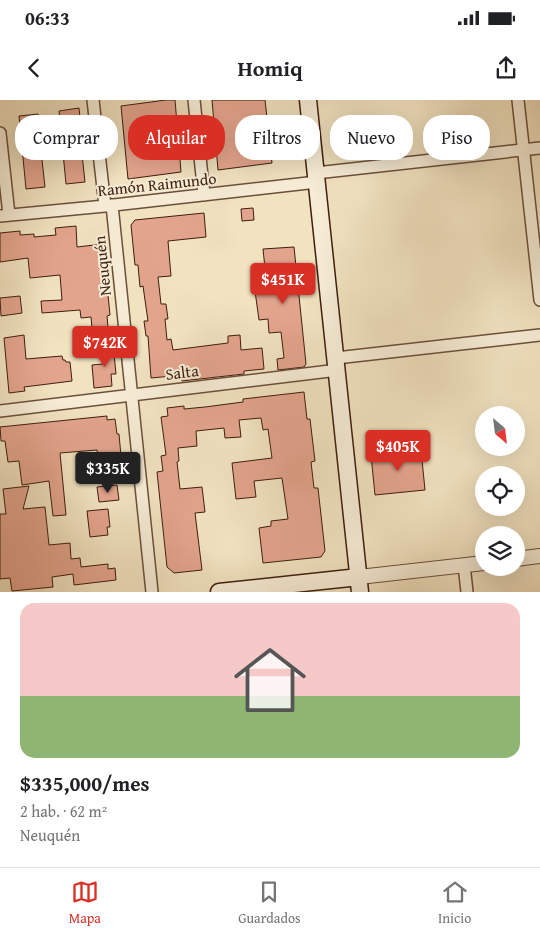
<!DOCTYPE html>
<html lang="es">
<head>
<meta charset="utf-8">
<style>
  :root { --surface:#fff; --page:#f2f2f2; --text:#202124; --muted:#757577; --line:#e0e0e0; --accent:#d93025 }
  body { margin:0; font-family:"Gentium Book Plus",serif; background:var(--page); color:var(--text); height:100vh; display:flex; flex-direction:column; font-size:19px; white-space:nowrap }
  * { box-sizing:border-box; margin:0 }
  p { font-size:16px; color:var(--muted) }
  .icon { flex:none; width:28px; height:28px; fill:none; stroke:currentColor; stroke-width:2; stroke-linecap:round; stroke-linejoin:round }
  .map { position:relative; height:492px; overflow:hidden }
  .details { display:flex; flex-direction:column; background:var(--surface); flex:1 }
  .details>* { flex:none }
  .banner { position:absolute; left:15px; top:15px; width:510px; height:45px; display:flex; gap:10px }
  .needle { width:32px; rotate:152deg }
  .tools { position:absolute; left:475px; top:306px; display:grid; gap:10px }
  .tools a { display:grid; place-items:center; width:50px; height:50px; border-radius:50%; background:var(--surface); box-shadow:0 5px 20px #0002; font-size:25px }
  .price { position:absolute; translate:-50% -42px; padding:0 11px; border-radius:5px; background:var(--accent); color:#fff; font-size:16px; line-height:32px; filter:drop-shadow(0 1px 2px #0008) }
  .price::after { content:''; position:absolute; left:50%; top:30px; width:15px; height:11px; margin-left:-8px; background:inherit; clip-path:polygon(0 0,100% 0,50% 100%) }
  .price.selected { background:#222; color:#fff }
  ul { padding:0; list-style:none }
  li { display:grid; align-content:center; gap:10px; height:265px; padding:0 20px }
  li span { display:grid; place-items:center; height:155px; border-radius:15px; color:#555 }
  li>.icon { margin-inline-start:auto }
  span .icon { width:90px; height:90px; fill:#fffc; stroke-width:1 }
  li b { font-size:21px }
  .chip { padding:0 18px; border-radius:20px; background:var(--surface); box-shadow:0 5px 20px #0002; font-size:18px; line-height:45px }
  .chip.selected { background:var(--accent); color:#fff }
  .status { display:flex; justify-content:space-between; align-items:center; height:35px; padding:0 25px; background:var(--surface); direction:ltr }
  .status svg { height:14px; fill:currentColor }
  header { display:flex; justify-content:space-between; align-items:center; height:65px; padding:0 20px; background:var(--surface); font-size:22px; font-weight:600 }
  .dock { display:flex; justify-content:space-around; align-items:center; height:70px; border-top:1px solid var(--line); background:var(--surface); font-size:14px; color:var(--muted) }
  .dock a { display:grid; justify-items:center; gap:2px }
  .dock .selected { color:var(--accent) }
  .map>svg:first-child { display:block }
  .building { fill:#e3a48d; stroke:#3f1e0e }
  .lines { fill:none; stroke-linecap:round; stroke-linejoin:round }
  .minor-casing { stroke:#6c4f3a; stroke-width:14 }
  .tertiary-casing { stroke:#6c4f3a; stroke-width:16 }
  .secondary-casing { stroke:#3f1e0e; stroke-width:19 }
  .minor { stroke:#f6ecd6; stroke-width:11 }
  .tertiary { stroke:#f6ecd6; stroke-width:14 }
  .secondary { stroke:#f6ecd6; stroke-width:16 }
  .labels { text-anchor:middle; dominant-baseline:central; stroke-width:4; stroke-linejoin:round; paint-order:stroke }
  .street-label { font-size:16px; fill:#3f1e0e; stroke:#f6ecd6 }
</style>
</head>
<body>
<div class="status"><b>06:33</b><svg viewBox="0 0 49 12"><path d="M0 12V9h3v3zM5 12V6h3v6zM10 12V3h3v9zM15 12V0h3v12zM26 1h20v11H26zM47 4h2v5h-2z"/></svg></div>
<header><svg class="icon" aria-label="back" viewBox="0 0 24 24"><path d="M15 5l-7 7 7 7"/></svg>Homiq<svg class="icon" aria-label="share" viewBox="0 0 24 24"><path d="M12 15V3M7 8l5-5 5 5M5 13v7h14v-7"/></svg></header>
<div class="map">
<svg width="540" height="492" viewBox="0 0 540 492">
  <rect width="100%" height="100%" fill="#f1e2c0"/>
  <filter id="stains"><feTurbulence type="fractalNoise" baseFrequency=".004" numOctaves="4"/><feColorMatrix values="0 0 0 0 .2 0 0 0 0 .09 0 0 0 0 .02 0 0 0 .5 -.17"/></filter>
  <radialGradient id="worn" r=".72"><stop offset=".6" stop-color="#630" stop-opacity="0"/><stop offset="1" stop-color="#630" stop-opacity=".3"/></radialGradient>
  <path class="building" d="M166 0H175L181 72 128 79 121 6Z
    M212 0H265L272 63 218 70Z
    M79 8 81 27H79L85 82 66 84 59 11Z
    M38 14 41 33H39L45 87 26 89 19 16Z
    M253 108 254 120 242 121 241 109Z
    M204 113 206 137 168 141 171 176 158 177 161 204H166L168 219H165L167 240 171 239 173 250 228 243V236L240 235 241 250 262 248 264 269 244 271V274L182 281V275L151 278 148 236H146L144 221H148L143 186 140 187 138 165H135L131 125 135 120Z
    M76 126 77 147 103 144 110 215 107 216 109 238 93 240 91 217 81 218 80 210 42 213 41 201 62 200 60 175 30 178 28 158 0 162V133L20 131V135L34 134V137L56 135 55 128Z
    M294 147 306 264 304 267 278 270 277 259 284 258 281 232 269 233 268 219 259 220 255 191 259 190 258 182 261 181V179L266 178 263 149Z
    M20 196 22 213 1 216 0 198Z
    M24 235 26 259 62 256 63 260H65L66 262H70L72 281 24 287 25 291 9 293 4 238Z
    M113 244 116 274H111L112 286 94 288 92 265 103 264 101 245Z
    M304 292 307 319H310L315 361 311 362 314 388H318L325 451 321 457 263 463 259 428 271 426V421L288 419 282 378 254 381 256 397 236 399 232 363 272 358 268 329 263 330 261 318 239 320 241 337 225 338 224 328 196 331 197 346 178 348 179 361 177 362 180 389 202 387 205 412 195 413 202 470 174 473 167 467 157 372 163 371 161 356 166 355 161 317 168 316 167 308 184 306V309L205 307 243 302V299Z
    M107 316V320L115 319 117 334H119L121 356 98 358 97 350 60 353 66 415 53 416 49 381 22 385 19 361 8 362 5 341H1L0 327Z
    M421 350 425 390 375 395 371 355Z
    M117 385 119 400 99 402 97 387Z
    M29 386 23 409 45 407 49 445 70 443 71 459 80 458 81 467 108 464V469L115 468 116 480 74 485 73 474 52 477 53 487 12 491 10 478 0 479V414H6L3 389Z
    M108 409 110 427H107L108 435 90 437 87 411Z"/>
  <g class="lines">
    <g class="minor-casing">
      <path id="minor" d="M93 0 105 106
        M194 0 204 95
        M518 0 540 200
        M0 33 9 115
        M316 73 540 48
        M112 105 152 492
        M0 116 105 106 317 82
        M336 258 540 235
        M0 311 338 270
        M464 465 467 492"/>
    </g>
    <g class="tertiary-casing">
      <path id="tertiary" d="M516 459 540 456
        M359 477 484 463"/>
    </g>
    <g class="secondary-casing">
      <path id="secondary" d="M308 0 360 492
        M219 492 359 477"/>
    </g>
    <use href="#minor" class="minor"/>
    <use href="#tertiary" class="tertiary"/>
    <use href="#secondary" class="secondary"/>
  </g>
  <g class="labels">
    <g class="street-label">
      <text transform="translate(157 84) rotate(-6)">Ramón Raimundo</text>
      <text transform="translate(102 166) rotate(-96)">Neuquén</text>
      <text transform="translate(182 272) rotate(-7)">Salta</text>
    </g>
  </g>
  <rect width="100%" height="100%" filter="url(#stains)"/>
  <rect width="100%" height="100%" fill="url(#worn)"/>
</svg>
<div class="tools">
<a><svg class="needle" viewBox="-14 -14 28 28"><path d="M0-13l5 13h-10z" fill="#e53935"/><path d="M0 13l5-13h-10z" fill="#757577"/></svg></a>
<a><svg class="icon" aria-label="locate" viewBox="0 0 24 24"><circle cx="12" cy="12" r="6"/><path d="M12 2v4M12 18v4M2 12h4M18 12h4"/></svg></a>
<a><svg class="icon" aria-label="layers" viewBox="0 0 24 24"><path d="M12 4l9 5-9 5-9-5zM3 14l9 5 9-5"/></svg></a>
</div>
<b class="price" style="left:283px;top:205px">$451K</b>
<b class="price" style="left:105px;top:268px">$742K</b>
<b class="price" style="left:398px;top:372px">$405K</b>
<b class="price selected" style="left:108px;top:394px">$335K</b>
<div class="banner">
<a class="chip">Comprar</a>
<a class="chip selected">Alquilar</a>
<a class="chip">Filtros</a>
<a class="chip">Nuevo</a>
<a class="chip">Piso</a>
</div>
</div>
<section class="details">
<ul>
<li><span style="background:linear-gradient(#f6c9c9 60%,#8fb573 0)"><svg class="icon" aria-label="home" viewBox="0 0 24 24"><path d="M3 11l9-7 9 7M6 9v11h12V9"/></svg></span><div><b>$335,000/mes</b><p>2 hab. · 62 m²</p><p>Neuquén</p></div></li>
</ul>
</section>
<nav class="dock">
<a class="selected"><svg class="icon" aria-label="map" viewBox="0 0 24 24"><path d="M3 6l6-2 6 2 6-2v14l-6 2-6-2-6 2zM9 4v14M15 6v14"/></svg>Mapa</a>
<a><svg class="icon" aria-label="saved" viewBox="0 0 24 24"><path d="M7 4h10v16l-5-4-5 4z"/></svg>Guardados</a>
<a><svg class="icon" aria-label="home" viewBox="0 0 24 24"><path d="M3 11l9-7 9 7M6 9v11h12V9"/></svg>Inicio</a>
</nav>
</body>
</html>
